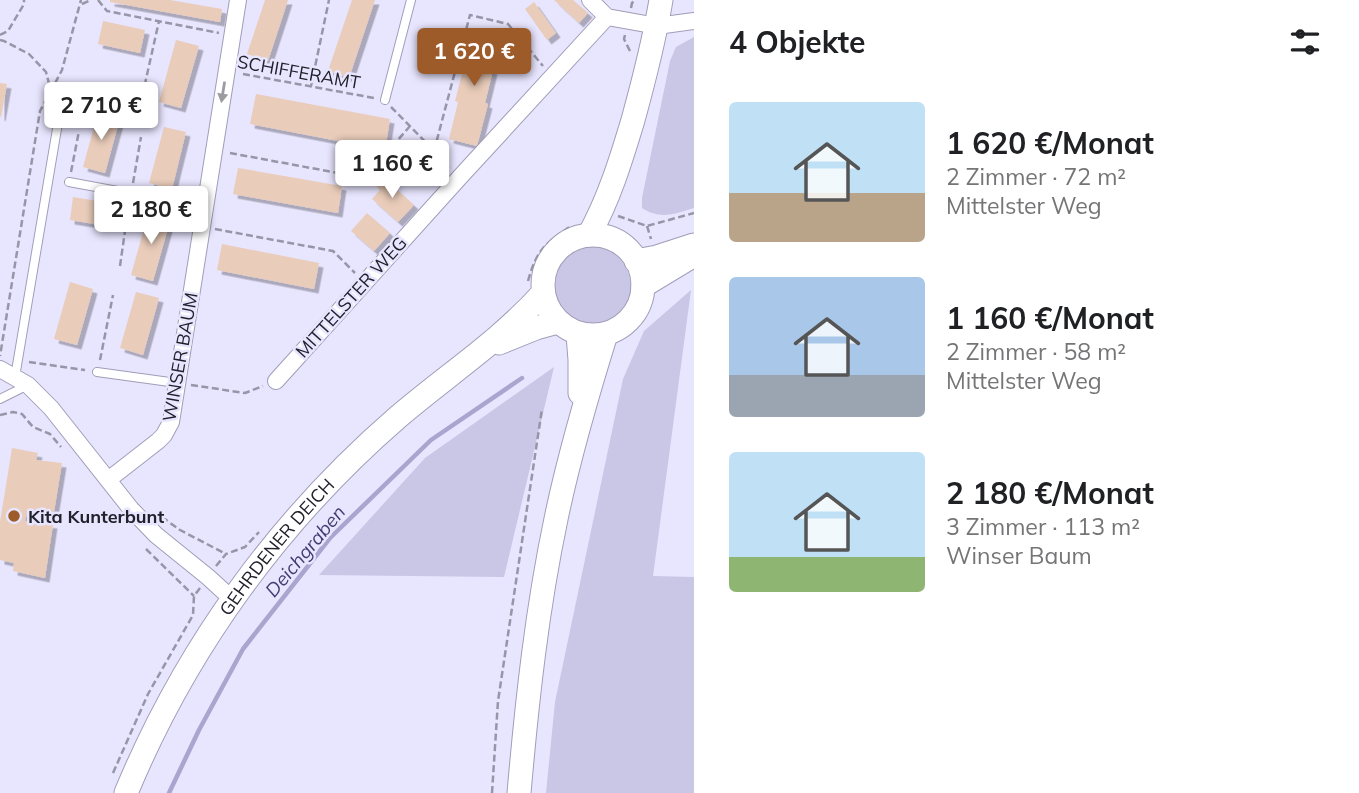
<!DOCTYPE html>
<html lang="de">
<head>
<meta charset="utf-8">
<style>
  :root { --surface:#fff; --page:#f6f6f6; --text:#202124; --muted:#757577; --accent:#9e5b2a }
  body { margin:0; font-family:Mulish,sans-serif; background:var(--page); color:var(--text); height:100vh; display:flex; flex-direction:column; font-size:26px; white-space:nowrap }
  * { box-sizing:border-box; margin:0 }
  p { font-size:23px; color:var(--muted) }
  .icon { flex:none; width:38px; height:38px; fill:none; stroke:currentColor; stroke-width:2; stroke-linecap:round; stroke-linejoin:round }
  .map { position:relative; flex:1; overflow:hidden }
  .side { display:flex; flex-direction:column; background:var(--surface); width:665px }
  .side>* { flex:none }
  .price { position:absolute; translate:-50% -60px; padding:0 16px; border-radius:7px; background:#fff; color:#222; font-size:23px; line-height:46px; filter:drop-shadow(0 2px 4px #0008) }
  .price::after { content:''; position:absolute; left:50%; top:42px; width:21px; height:16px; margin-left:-10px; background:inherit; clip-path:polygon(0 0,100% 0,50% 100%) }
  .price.current { background:var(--accent); color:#fff }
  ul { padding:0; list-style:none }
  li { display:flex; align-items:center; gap:21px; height:175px; padding:0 35px }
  li span { display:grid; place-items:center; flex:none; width:196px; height:140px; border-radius:7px; color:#555 }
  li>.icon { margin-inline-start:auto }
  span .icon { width:84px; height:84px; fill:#fffc; stroke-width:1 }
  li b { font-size:30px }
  h2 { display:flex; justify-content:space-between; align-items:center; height:84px; padding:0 35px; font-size:30px }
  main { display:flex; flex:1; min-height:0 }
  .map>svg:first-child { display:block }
  .green { fill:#c9c6e6 }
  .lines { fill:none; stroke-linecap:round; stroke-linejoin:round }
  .stream { stroke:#aaa5cf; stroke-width:4.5 }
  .building { fill:#e9ccba; filter:url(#shadow) }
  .service-casing { stroke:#a09db9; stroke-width:10 }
  .minor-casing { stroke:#a09db9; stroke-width:18 }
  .secondary-casing { stroke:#a09db9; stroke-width:25 }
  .path { stroke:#9795a8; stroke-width:2.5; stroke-dasharray:7 3.5; stroke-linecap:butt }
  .service { stroke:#fff; stroke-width:8 }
  .minor { stroke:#fff; stroke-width:16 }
  .secondary { stroke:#fff; stroke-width:23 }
  .oneway { fill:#9c9ba0 }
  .poi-dot { fill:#9e5b2a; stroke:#e8e5fe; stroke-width:2.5 }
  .labels { text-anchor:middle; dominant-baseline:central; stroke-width:5; stroke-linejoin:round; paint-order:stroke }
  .street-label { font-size:18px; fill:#22202b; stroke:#e8e5fe }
  .poi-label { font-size:18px; font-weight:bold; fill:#22202b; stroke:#e8e5fe; text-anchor:start }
  .water-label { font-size:19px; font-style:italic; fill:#453b71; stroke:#e8e5fe }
</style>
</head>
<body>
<main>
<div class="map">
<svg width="694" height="793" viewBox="0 0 694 793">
  <defs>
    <filter id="shadow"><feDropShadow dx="4.5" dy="4.5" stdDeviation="0" flood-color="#0004"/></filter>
  </defs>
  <rect width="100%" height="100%" fill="#e8e5fe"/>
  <path class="green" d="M694 37V208C674 214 661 220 642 208V198L670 61 676 47Z
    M549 287a41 41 0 1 1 82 0a41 41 0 1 1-82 0Z
    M691 290 653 576 694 577V793H546L555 702 623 379 644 331Z
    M554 367 504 577 319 575 425 458Z"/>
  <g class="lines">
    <path class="stream" d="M169 793 199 730 243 649 330 538 431 440 522 378"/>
  </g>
  <path class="building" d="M110 0H170L222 9 220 22 110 2Z
    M265 0H288L268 61 247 54Z
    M352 0H375L349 78 328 71Z
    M554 0H573L588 13 579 23Z
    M534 2 556 33 547 40 525 9Z
    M103 21 145 30 140 53 98 44Z
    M470 30 498 37 490 69 493 70 485 103 488 104 477 146 449 139 458 102 455 101 464 66 461 65Z
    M176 40 199 46 181 108 159 102Z
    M0 83 7 84 1 117 0 116Z
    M256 94 390 119 385 150 250 124Z
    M98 112 120 118 105 173 83 167Z
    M164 127 186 132 172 189 149 183Z
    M238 168 342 186 338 213 233 194Z
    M383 177 414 205 398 222 372 199 380 190 375 185Z
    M73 197 116 204 113 227 70 220Z
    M149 211 171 217 153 281 131 275Z
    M367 213 390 233 374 251 351 231Z
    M222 244 319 263 314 289 217 270Z
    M70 282 93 289 77 345 54 339Z
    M136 292 159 298 143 355 120 348Z
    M12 448 38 453 36 460 62 463 54 512 28 509 25 521 53 524 45 578 13 571 14 563 0 560V522Z"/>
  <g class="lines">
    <g class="service-casing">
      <path id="service" d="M385 100 411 0
        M69 182 204 207
        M97 372 177 383
        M15 377 58 123
        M0 399 28 385"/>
    </g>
    <g class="minor-casing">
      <path id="minor" d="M590 0 607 17 657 26 694 21
        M0 369 28 385 51 408 131 509 156 535 208 577 232 599
        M276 381 460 177 607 17
        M108 480 158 441 164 435 171 422 238 0"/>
    </g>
    <g class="secondary-casing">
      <g id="secondary">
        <circle cx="593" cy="285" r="50"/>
        <path d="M589 235C609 199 621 160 633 120 644 80 654 41 661 0"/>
        <path d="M636 261 657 257 694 245"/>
        <path d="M643 286 694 255"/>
        <path d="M578 334 580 360V393"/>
        <path d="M499 343 536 328 558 322"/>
        <path id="s1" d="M126 793C186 648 279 520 398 417 447 375 500 341 543 293"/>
        <path d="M519 793C527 701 537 609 556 519 569 456 587 395 606 334"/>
      </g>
    </g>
    <path class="path" d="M98 0 107 11 219 33
      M82 4 91 0
      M631 8 632 3 635 0
      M0 35 8 31 24 4V0
      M625 35 624 39 630 51
      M0 40 4 41 29 54 46 72 51 91 40 111 0 356
      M243 74 374 98
      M311 86 329 0
      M140 106 159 21
      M391 107 450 167
      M56 113 51 91 62 70 81 0
      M434 151 470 15 508 24 543 66
      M230 153 365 178 410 126
      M71 172 79 131
      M133 183 141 137
      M618 216 647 226 694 213
      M647 226 651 239
      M215 229 333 251 355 273
      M120 266 129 203
      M528 281C537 248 546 244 572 225
      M100 360 113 295
      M29 362 85 370
      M191 385 245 393 263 386
      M0 415 13 412 22 414 33 427 50 434 61 447
      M162 517 180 530 226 554
      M146 549 194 596
      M216 566 226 554 245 547 259 532
      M113 773 148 694 193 615 194 596 200 588
      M492 793 498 701 542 409"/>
    <use href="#service" class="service"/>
    <use href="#minor" class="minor"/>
    <use href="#secondary" class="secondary"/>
  </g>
  <defs><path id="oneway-solid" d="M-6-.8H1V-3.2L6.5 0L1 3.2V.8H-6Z" transform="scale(1.75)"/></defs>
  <use class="oneway" href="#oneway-solid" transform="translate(223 92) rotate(99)"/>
  <circle class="poi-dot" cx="14" cy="516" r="7"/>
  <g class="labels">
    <g class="street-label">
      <text transform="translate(299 72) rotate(10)">SCHIFFERAMT</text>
      <text transform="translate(351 297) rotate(-48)">MITTELSTER WEG</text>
      <text transform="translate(180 357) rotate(-80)">WINSER BAUM</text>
      <text stroke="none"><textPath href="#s1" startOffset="290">GEHRDENER DEICH</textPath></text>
    </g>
    <g class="poi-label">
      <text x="28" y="516">Kita Kunterbunt</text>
    </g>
    <g class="water-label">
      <text transform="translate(305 551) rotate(-50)">Deichgraben</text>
    </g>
  </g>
</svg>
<b class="price current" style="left:474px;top:88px">1 620 €</b>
<b class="price" style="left:101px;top:142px">2 710 €</b>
<b class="price" style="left:392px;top:200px">1 160 €</b>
<b class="price" style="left:151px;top:246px">2 180 €</b>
</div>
<section class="side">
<h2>4 Objekte<svg class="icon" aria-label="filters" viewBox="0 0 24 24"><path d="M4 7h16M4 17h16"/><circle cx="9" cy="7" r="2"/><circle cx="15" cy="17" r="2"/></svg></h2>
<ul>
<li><span style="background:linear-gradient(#bfe0f5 65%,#b9a48a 0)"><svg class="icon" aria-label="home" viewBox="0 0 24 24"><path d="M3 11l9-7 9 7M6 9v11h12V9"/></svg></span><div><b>1 620 €/Monat</b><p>2 Zimmer · 72 m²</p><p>Mittelster Weg</p></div></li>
<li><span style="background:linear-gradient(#a9c7e8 70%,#9aa5b1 0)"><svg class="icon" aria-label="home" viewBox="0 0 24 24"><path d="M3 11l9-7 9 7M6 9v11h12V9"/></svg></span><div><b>1 160 €/Monat</b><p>2 Zimmer · 58 m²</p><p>Mittelster Weg</p></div></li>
<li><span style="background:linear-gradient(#bfe0f5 75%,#8fb573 0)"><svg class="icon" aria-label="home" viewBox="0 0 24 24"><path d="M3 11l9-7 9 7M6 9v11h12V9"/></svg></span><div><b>2 180 €/Monat</b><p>3 Zimmer · 113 m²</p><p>Winser Baum</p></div></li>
</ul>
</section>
</main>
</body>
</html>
